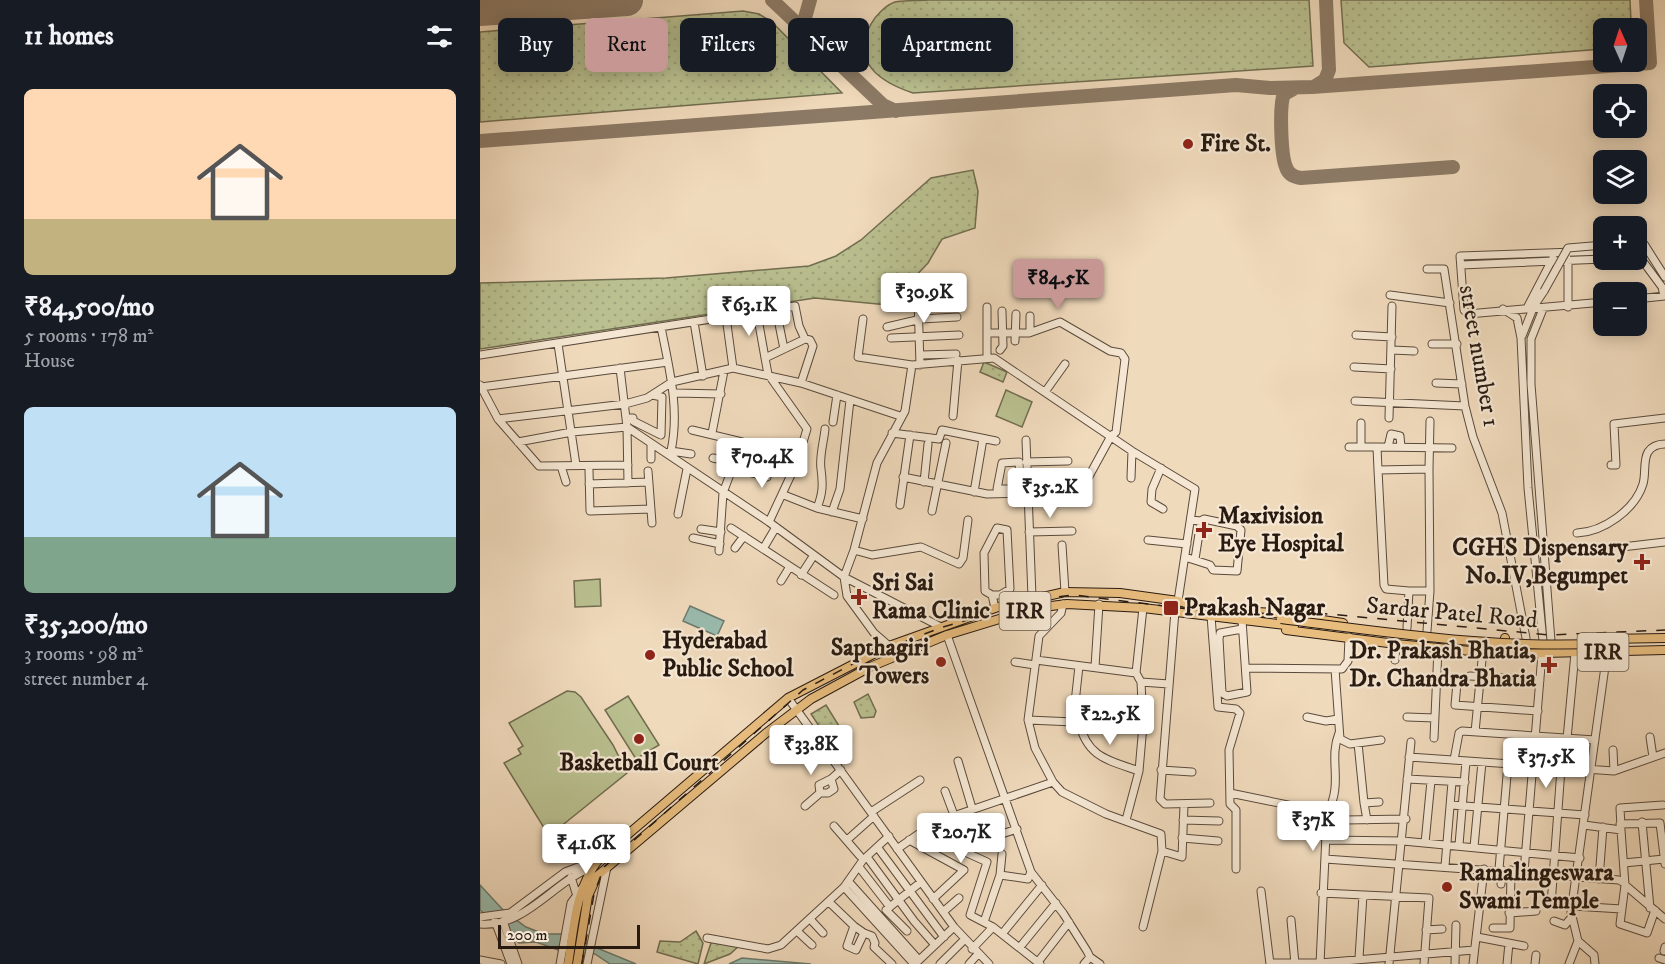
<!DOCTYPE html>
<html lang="en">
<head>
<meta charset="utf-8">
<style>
  :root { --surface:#171b24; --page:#242831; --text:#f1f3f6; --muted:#9ea1a6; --accent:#c59692 }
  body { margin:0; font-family:"IM FELL DW Pica",serif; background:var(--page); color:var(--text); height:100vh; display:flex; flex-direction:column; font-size:22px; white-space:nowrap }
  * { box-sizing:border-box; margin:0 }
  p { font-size:20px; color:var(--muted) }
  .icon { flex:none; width:33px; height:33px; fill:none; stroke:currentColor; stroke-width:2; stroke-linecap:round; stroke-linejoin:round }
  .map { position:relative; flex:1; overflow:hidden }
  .side { display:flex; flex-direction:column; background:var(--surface); width:480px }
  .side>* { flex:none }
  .guide { position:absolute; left:18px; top:18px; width:570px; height:54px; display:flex; gap:12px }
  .needle { width:39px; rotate:357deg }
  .tools { position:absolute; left:1113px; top:18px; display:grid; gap:12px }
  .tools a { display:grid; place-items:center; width:54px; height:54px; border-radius:9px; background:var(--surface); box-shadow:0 3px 15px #0003; font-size:30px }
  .scale { position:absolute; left:18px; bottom:15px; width:142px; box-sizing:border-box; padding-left:6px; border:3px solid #281a11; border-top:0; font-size:16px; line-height:21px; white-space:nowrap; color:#281a11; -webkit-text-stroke:4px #f5e7d3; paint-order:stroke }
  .price { position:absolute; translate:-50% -51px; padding:0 14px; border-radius:6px; background:#fff; color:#222; font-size:20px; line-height:39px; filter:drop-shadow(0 2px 3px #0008) }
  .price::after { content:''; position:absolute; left:50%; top:36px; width:18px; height:14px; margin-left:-9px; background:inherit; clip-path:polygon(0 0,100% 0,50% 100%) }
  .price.selected { background:var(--accent); color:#111 }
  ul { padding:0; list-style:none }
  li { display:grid; align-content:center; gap:12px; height:318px; padding:0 24px }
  li span { display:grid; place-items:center; height:186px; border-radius:9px; color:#555 }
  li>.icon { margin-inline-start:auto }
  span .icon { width:108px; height:108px; fill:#fffc; stroke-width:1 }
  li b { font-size:26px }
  h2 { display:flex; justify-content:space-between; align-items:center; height:72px; padding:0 24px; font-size:26px }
  .chip { padding:0 21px; border-radius:9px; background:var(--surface); box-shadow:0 3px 15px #0003; font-size:21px; line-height:54px }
  .chip.selected { background:var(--accent); color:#111 }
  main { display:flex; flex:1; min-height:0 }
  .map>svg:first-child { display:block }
  .grass { fill:url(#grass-dots); stroke:#716d50; stroke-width:1.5 }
  .park { fill:#bac090; stroke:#716d50; stroke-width:1.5 }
  .water { fill:#9abbae; stroke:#6c7b6f; stroke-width:1.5 }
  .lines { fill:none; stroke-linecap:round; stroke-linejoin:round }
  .taxiway { stroke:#8c7a66; stroke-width:14 }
  .runway { stroke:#8c7a66; stroke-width:32 }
  .minor-casing { stroke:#5a4a3c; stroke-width:9 }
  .major-casing { stroke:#281a11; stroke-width:10 }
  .minor { stroke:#f5e7d3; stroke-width:7 }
  .major { stroke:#e8bd7e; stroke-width:8 }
  .rail { stroke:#281a11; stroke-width:1.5; stroke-dasharray:10 10; stroke-linecap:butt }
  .minor-bridge-casing { stroke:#5a4a3c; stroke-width:9; stroke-linecap:butt }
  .major-bridge-casing { stroke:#281a11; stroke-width:10; stroke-linecap:butt }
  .minor-bridge { stroke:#f5e7d3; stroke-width:7 }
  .major-bridge { stroke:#e8bd7e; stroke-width:8 }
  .poi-dot { fill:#8f2418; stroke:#f5e7d3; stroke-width:2 }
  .labels { text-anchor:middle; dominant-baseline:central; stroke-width:4.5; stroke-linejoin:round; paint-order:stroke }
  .shield { fill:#f5e7d3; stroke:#66584b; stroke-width:1.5 }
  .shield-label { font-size:22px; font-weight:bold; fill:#281a11 }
  .poi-label { font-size:24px; font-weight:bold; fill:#281a11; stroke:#f5e7d3; text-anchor:start }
  .street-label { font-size:24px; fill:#281a11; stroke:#f5e7d3 }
</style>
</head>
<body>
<main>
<section class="side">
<h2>11 homes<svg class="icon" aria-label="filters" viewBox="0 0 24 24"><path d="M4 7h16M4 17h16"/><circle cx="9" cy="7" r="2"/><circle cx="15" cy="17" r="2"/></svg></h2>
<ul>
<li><span style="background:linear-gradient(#ffd9b3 70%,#c2b280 0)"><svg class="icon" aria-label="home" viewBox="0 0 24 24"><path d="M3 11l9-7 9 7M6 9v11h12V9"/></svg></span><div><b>₹84,500/mo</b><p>5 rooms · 178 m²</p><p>House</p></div></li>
<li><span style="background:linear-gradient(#bfe0f5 70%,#7fa58c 0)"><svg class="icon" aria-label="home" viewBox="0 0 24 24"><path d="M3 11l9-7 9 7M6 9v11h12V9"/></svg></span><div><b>₹35,200/mo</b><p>3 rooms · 98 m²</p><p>street number 4</p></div></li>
</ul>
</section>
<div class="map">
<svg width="1185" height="964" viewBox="0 0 1185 964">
  <defs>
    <pattern id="grass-dots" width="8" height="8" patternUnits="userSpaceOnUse" patternTransform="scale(1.5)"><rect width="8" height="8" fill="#bac090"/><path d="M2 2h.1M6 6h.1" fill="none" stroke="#a0a47b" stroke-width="1.8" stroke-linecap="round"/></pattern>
  </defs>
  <rect width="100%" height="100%" fill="#f0dabc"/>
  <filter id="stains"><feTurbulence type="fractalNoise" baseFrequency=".00333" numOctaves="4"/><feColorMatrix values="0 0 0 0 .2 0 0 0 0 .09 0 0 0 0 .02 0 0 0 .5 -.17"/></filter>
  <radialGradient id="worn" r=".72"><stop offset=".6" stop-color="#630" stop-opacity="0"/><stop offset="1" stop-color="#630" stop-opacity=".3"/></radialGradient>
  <path class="grass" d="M448 0H829L833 66 433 93C400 82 370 62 391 24 396 15 406 5 415 2 425 0 438 1 448 0Z
    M861 0H1150L1151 21 1146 28H1124L1123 49 889 67 864 43Z
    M263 11 279 14 292 22 362 93 0 122V32Z
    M493 170 498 191 495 228 462 239 448 263 408 305 335 298 0 349V283L186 278 329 266 356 256 381 240 451 178Z
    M504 362 527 372 523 382 500 372Z
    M388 694 396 711 394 717 381 718 374 702Z
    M346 705 359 726 345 735 331 714Z
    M216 931 223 943 218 964 177 952 180 941 200 942Z
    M232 940 259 946 250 954 224 964Z"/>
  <path class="park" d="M526 390 552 402 542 427 516 416Z
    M120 579 121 606 95 607 94 581Z
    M87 691 95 692 101 697 133 745 147 773 69 836 24 763 41 754 38 749 43 746 29 723Z
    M148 696 179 745 156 759 125 710Z"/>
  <path class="water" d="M210 606 244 621 237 636 203 621Z
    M0 885 24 911 46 927 64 934H83L156 964H130L115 954 81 951 56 942 39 943 0 910Z
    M262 958 331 964H249Z"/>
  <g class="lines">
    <path class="taxiway" d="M292 0 403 105 416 111
      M329 33 325 18 330 0
      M834 87 845 80 849 70 846 0
      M815 88 804 94C799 105 801 156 806 167 808 174 814 177 821 178L973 167
      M0 141 756 85 790 88 832 87 1170 63 1166 0"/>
    <path class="runway" d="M0 10 147 0"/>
    <g class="minor-casing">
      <path id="minor" d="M1156 243 1164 244 1185 277
        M1124 251 980 256 984 310 988 314 1124 302
        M1156 252 1182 287 1184 296
        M1086 257 1088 260V307
        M981 265 1124 259
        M947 269H964L985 406 993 437 1022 513 1046 638
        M910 295 970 303
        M438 299 477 297V291C465 278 443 281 438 299L440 365
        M1156 299 1185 296
        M1048 306 1073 258
        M296 309 304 349
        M1023 309 1037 318 1041 338 1048 488 1063 641
        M1063 309 1051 339V384L1071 641
        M277 313 285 358
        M550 316V332
        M246 317 253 368
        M383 319 378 357 432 365 514 358 652 451 715 489 698 601
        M214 322 223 376
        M181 327C189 368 200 409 191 451
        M407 327 441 319 477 317
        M507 333H549L580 322 630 351 641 353 645 359 636 432 631 436 596 500
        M876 335 912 337
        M1042 336 1054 306 1064 291
        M411 338 479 335
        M535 341 536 314
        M78 344 96 465
        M952 344H977
        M520 350 523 346 522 311
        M912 350 934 351
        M0 355 315 306 319 326 325 339
        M441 355 476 354
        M507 357V307
        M874 367 911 369
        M140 368 147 427 148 483
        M956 383 982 384
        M0 385 18 419 59 466 148 465
        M1 387 188 362
        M565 392 585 364
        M196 393 241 394
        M875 401 985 406
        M473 416 478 360
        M146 418H153V421L181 435 182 397 172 395
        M909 418 912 306
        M18 419 145 404 167 398 192 382 253 368 321 383 420 416
        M353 422 357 395
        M212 430 262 442 243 493 239 551
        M232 433 244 371
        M412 433 459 439 462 430 516 441
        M546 440 552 597
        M38 442 92 432 147 427 289 522 364 577 461 627
        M171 445V459
        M869 447H897L898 470
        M881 447V423
        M897 447 972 448
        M908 447 911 434 920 436 921 447
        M290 452 317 462
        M188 453 191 451 211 454
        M233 458 255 463
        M546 462 588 461
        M1131 465H1136L1134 424 1185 418
        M81 466 86 482
        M253 468 287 477 291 466
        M681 468 672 489 671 502 683 509
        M949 469 950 421
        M109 470 110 511 171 509
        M168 471 172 523
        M423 477 507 494 547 493
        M540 477V489H517L522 463 539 462 540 477H547
        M651 478 652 451
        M444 482 448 444
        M109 484 169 482
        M547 486 584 484
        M494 492 503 439
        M304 495 337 508 383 519
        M420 505 430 435
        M337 508C343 493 343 484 341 469 339 457 344 441 345 429
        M452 511 466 443
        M352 512 360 489 370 400
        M198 514 207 469
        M289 522 317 462 327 429 288 374 285 358 325 339 330 340 333 346 321 383
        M251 528 354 595
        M221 529 241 532
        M549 532 592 531
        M1097 533C1123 532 1155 510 1163 484 1166 474 1163 460 1168 452 1172 446 1178 444 1185 444
        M213 538 240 544
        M668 540 707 544
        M582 545 585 592
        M1142 547 1185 542
        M255 548 264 536
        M283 549 296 527
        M374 550 392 555 441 547 479 564 483 558 488 520
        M705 557 730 565 733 570 757 571 761 530 757 526 724 519 721 521 711 520
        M715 559 721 521
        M321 575 334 555
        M301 581 309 568
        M929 591 906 589 904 585 898 470 949 469 950 591
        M512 595 505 591 504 553 517 528 527 530 530 589 520 595H512L515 608
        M583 604 581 613 559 636 548 720 555 748 573 782 582 792 626 814 681 834 682 851 663 927
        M695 611 680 799 685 804 730 803
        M731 616 738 707 756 709 760 713 749 750 750 804 756 810V869
        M762 620 767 692 747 696 742 693 739 639 740 633 762 629
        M927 628 929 591H950L947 631
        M467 635 551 872 583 913 607 951 610 957 604 964
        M409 646 394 633 367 596 364 577 374 550 397 463 425 411 432 365
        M556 660 656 673 661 682 689 684
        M915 660 916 644
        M535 662 555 665
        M615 667 619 604
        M766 668 862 669 868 661 869 637
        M855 669 860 739 870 744 901 740
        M656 673 663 608
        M990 676 1060 680
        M977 683 975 705 1058 711
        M308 698 474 927 509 964
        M827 717 846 721 858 719
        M927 717 955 718
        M548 720 663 725
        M593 721 599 666
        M599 722C607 757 627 760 659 771
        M995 732 1002 660
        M1170 737 1173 757
        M954 738 958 649
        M1087 739 1095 653
        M878 743 884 803
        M1133 750 1134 771
        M929 757 1134 771 1185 753
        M974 760 979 733 982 731 1115 740
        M478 761 492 808
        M681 770 712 772
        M927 779 985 782
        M465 791 474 815
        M340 793 339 785 351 779
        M750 793 847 813C864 784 848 760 859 733
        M971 805 1105 815
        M325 806 340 793H348L354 789 351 779 361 770
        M391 812 440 780
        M646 820 659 771 663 725 661 682
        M703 820 739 821
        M865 820 926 819
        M887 820 884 803 899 802
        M1162 822 1170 908
        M1140 824 1180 823 1185 864
        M1104 825 1141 830 1145 885 1140 924 1167 933 1175 910
        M354 826 380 856
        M1141 827 1140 808 1183 805
        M441 832 507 862 490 915 513 927 560 964
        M702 838 738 841
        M367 840 394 816
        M429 840 484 870 453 899
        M846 840 923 841 1100 858
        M945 843 951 781
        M491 844 537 829
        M979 845 986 761
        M994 847 1002 762
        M398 848 464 937
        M417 849 456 822 573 782
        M682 851 702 857 704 805
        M387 857 434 921 455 945
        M845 859 1139 880 1144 883
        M1144 863 1184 859
        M965 866 972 782
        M379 867 410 907
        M1019 869 1028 764
        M1044 872 1062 654
        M520 875 522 854
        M91 877 96 893
        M1119 879 1123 827
        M369 882 439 960
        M1021 884 1022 870
        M1145 885 1185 919
        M364 887 434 964
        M781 891 790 964
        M841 893 949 898 944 964
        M349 902 374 926 384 933 376 950 367 946 374 926
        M1071 905 1081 769
        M1092 906 1142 909
        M463 912 479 898
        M1029 913 1056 911
        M0 917 30 913 85 872 119 859
        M331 920 343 933
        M811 920 815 964
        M15 921 31 964
        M23 921 38 964
        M1074 921 1085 925 1091 918
        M504 922 520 875 548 879 551 872
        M0 924C46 928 73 881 113 867
        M1013 928H1030L1031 870
        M946 930 962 929
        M427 931 406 910 441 882
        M318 932 332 945
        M384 933 392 936 395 943 394 947 412 964
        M522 934 562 885
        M997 937 1044 946
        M227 938 288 949 301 945 364 887 383 860 409 836
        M1098 941 1114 955 1115 964
        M540 947 576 903
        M492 949 513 927
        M1184 951 1185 947
        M610 957 620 964
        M879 958 883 895
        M1179 958 1185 960
        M0 960 21 964
        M558 962 589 922
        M436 963 474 927
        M790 963H840L994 950
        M80 964 91 903 102 888
        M107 964 127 867
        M460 964 484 940
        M489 964 498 954
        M840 964 847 813
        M909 964 931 742
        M975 964 976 925
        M993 964 1004 869
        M1027 964 1029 943
        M1055 964 1056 955
        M1089 964 1098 941 1091 912 1127 652"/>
    </g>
    <g class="major-casing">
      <path id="major" d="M806 630 916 644 1023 654 1185 650
        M1124 639 1185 638
        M1023 654 1025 638
        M88 964C94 928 95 889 119 859L308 698 409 646 518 607 585 592 640 593 698 601 731 610 795 613 863 623
        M97 964 108 896 117 876 285 734 331 699 390 667 467 635 555 608 587 604 663 608 814 626"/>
    </g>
    <use href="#minor" class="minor"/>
    <use href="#major" class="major"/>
    <path class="rail" d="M102 964 114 894 124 867 323 690 390 655 460 628 559 599 594 595 758 615 817 611 1070 635 1185 630"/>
    <g class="minor-bridge-casing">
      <path id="minor-bridge" d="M1064 291 1088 248 1124 245"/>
    </g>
    <g class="major-bridge-casing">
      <path id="major-bridge" d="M801 619C912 633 1021 650 1133 643"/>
    </g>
    <use href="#minor-bridge" class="minor-bridge"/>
    <use href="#major-bridge" class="major-bridge"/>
  </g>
  <g class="poi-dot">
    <circle cx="708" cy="144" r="6"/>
    <path d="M721 521h6v6h6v6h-6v6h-6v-6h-6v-6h6z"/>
    <path d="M1159 553h6v6h6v6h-6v6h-6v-6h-6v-6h6z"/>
    <path d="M376 588h6v6h6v6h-6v6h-6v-6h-6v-6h6z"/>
    <rect x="683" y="600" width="16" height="16" rx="3"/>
    <circle cx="170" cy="655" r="6"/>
    <circle cx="461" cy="662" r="6"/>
    <path d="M1066 656h6v6h6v6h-6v6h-6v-6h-6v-6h6z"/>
    <circle cx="159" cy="739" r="6"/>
    <circle cx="967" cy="887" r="6"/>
  </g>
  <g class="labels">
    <g class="shield">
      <rect x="519.5" y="592" width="51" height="38" rx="4.5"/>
      <rect x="1097.5" y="633" width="51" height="38" rx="4.5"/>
    </g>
    <g class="shield-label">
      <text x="545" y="611">IRR</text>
      <text x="1123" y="652">IRR</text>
    </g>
    <g class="poi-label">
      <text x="720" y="144">Fire St.</text>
      <text x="738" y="516">Maxivision<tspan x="738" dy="28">Eye Hospital</tspan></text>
      <text x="1148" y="548" text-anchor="end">CGHS Dispensary<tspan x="1148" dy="28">No.IV,Begumpet</tspan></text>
      <text x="392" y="583">Sri Sai<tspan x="392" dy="28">Rama Clinic</tspan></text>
      <text x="704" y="608">Prakash Nagar</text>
      <text x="182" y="641">Hyderabad<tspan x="182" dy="28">Public School</tspan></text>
      <text x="449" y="648" text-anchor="end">Sapthagiri<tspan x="449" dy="28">Towers</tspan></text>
      <text x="1056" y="651" text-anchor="end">Dr. Prakash Bhatia,<tspan x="1056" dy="28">Dr. Chandra Bhatia</tspan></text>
      <text x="159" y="763" text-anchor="middle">Basketball Court</text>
      <text x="979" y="873">Ramalingeswara<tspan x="979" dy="28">Swami Temple</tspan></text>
    </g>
    <g class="street-label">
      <text transform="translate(999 356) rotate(80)">street number 1</text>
      <text transform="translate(972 613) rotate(5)">Sardar Patel Road</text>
    </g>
  </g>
  <rect width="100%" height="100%" filter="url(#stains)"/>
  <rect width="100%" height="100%" fill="url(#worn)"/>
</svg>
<div class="tools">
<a><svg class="needle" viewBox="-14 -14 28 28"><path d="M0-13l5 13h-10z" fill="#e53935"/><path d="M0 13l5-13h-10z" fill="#9ea1a6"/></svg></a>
<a><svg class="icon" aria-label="locate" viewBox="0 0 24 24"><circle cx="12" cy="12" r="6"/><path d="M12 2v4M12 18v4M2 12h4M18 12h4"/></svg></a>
<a><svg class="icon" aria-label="layers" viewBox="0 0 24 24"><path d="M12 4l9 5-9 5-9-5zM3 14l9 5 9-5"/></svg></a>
<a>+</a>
<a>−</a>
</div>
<div class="scale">200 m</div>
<b class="price selected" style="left:578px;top:310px">₹84.5K</b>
<b class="price" style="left:444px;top:324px">₹30.9K</b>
<b class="price" style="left:269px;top:337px">₹63.1K</b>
<b class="price" style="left:282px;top:489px">₹70.4K</b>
<b class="price" style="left:570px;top:519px">₹35.2K</b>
<b class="price" style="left:630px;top:746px">₹22.5K</b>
<b class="price" style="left:331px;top:776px">₹33.8K</b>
<b class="price" style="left:1066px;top:789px">₹37.5K</b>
<b class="price" style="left:833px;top:852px">₹37K</b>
<b class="price" style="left:481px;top:864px">₹20.7K</b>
<b class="price" style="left:106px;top:875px">₹41.6K</b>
<div class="guide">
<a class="chip">Buy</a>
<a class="chip selected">Rent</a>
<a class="chip">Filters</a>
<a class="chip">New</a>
<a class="chip">Apartment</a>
</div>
</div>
</main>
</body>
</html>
